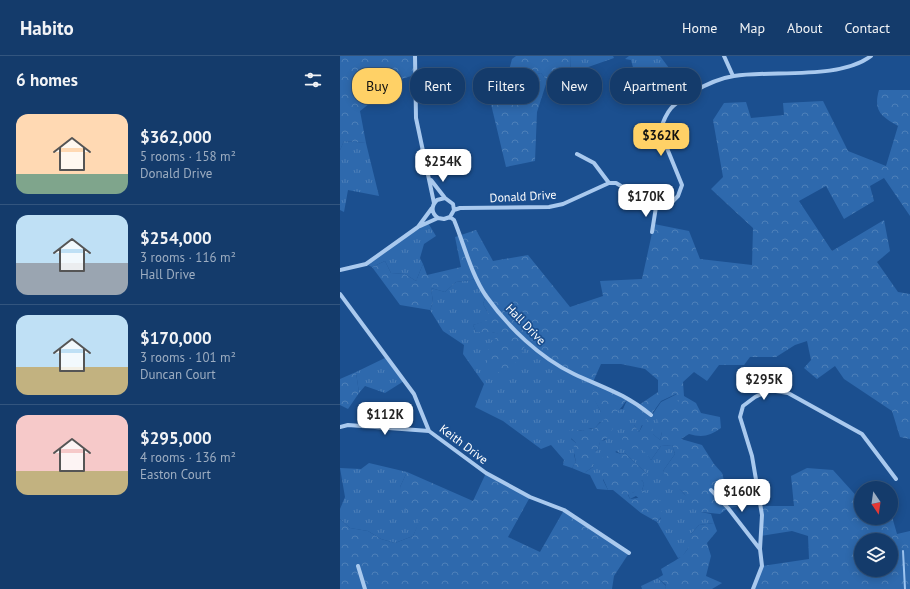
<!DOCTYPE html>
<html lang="en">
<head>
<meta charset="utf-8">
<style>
  :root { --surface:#143b6b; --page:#214673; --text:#f1f3f6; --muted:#9dadc1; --line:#33557e; --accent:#ffd166 }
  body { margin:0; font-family:"PT Sans",sans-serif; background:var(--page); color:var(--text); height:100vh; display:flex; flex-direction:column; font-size:15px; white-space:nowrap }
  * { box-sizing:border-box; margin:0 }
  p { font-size:13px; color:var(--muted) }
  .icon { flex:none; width:22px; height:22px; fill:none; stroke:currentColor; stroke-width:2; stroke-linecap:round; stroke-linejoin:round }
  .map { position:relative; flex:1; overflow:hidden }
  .drawer { display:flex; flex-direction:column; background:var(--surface); width:340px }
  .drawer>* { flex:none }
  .top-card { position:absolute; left:12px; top:12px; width:380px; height:36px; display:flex; gap:8px }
  .needle { width:26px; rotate:167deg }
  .tools { position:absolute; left:514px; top:425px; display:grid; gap:8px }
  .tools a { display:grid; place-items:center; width:44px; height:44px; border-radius:50%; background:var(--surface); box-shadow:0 2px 10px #0003,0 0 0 1px var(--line); font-size:20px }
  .price { position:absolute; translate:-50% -34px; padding:0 9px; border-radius:8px; background:#fff; color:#222; font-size:13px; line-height:26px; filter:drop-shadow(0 1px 2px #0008) }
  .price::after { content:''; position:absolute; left:50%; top:24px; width:12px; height:9px; margin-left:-6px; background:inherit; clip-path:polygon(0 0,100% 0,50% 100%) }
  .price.selected { background:var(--accent); color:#111 }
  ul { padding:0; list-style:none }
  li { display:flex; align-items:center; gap:12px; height:100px; padding:0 16px }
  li+li { border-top:1px solid var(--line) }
  li span { display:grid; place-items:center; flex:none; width:112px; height:80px; border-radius:12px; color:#555 }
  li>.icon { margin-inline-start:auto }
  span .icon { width:48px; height:48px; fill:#fffc; stroke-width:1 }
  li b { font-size:17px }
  h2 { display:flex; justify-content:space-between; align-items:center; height:48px; padding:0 16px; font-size:17px }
  .pill { padding:0 14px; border-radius:16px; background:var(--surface); box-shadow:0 2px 10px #0003,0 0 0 1px var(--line); font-size:14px; line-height:36px }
  .pill.selected { background:var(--accent); color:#111 }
  header { display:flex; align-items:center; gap:24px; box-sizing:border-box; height:56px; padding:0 20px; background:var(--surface); border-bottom:1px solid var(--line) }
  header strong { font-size:19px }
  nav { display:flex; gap:22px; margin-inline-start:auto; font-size:14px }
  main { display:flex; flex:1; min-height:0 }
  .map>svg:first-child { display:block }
  .grass { fill:url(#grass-tufts) }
  .forest { fill:url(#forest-crowns); fill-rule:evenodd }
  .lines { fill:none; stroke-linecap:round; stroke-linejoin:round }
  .stream { stroke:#9cc4f0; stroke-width:2 }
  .street { stroke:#a9c9ee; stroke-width:4 }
  .labels { text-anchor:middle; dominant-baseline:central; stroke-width:3.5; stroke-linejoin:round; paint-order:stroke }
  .street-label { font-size:12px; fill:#fff; stroke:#1b4f8f }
</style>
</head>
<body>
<header>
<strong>Habito</strong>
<nav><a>Home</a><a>Map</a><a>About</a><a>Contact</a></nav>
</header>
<main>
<section class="drawer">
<h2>6 homes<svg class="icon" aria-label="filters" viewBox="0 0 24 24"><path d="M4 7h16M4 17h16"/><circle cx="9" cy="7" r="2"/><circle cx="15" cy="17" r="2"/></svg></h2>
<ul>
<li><span style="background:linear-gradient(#ffd9b3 75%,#7fa58c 0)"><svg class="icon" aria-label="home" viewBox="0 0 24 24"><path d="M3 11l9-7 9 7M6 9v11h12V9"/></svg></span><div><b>$362,000</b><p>5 rooms · 158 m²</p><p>Donald Drive</p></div></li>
<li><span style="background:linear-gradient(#bfe0f5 60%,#9aa5b1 0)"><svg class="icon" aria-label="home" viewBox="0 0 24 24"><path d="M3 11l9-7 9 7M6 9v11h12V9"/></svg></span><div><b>$254,000</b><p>3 rooms · 116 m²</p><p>Hall Drive</p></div></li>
<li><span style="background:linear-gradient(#bfe0f5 65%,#c2b280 0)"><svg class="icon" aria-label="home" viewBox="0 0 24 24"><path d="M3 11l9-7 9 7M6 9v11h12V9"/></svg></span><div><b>$170,000</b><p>3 rooms · 101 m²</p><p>Duncan Court</p></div></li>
<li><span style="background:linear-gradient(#f6c9c9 70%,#c2b280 0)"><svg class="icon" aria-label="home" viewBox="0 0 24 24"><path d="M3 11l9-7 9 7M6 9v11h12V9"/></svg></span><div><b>$295,000</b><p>4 rooms · 136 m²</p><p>Easton Court</p></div></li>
</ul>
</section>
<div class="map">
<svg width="570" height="533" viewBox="0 0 570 533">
  <defs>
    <pattern id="grass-tufts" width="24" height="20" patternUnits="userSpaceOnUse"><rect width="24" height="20" fill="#2e69ad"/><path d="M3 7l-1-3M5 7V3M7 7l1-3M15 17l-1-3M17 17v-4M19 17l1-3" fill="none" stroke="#4d80b9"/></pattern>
    <pattern id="forest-crowns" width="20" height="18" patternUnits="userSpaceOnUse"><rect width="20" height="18" fill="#2e69ad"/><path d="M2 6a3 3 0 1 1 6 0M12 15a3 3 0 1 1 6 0" fill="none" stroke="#4d80b9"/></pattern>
  </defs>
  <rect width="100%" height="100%" fill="#1b4f8f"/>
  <path class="grass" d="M230 0H273L274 2 231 17Z
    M289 0H320L329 12 326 21 295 32 290 18 294 15 291 4 285 3Z
    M201 17 207 25 196 27 192 33 174 34 165 32 168 18 179 23Z
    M4 85 26 87 39 140 8 134 4 156 0 154V94Z
    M88 167 96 180 84 188 80 202 83 208 76 225 65 218 51 217 45 205 32 211 26 208Z
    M138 223 146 239 143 248 148 257V265L133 269 136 276H152L186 284 259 328 252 338 261 356 283 353 288 342 312 359 321 346 337 338 341 345 322 376 320 384 302 369 299 376 294 369 298 391 304 393 311 404 321 390 332 389 335 398 323 415 361 456 371 458 374 467 359 469 351 478V488L342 501 338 502 317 466 321 462 296 440 290 443 288 438 294 436 302 424 304 428 302 434 304 437 307 418 285 397 281 398 276 395 263 424 268 434 257 433 250 419 244 417 253 411 255 395 258 394 260 385 265 384 275 367 260 366 254 373 250 372 243 375 238 374 231 383 236 387 234 399 236 406 232 412 223 409 224 404 211 389 201 393 163 365 135 351 144 328 123 298 124 289 103 275 90 254 93 246 91 232 105 236 116 226Z
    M47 301 64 325 45 337 25 330 19 337 16 316Z
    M29 407 67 416 60 431 81 463 73 480 55 487 41 483 28 475 10 472 0 463V453L5 441 0 412 21 413Z
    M318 522 326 530 325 533H302L301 530Z"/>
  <path class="forest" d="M0 0H75V19L61 23 20 55 26 87 4 85 0 94Z
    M176 0H230L231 17 207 25 197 56 195 105 166 111 150 44 164 39 165 32 174 34 191 33C196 27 199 24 207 25L201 17 179 23 168 18 172 3Z
    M539 34H570V160L544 122 530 130 534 145 504 163 486 130 459 145 492 195 544 164 550 195 537 206 558 236 570 238V383L560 381 552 355 504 323 495 310 477 323 464 312 471 304 467 285 455 289 436 301H410L404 309H379L367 325 354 316 343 326 344 340 356 347 361 357 380 361 381 372C370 380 362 382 349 378L341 383 362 389 374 408 382 417 387 435 397 442V451L388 452 380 458 361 456 349 452C346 435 342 432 325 430L326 421 323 415 335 398 332 389 321 390 311 404C303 393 301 391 287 393L282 383 287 373 294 369 299 376 306 363 312 368 313 378 320 384 322 376 317 363 326 349 340 345 336 338 321 345 311 359 299 349 318 336V324L305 313 281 308H261L253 326C229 316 206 303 186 285 183 301 175 309 162 319L147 307C148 293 148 285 161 279L152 276H136L133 269 148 264V257L143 248 146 239 138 223 116 226 105 236 91 232 93 246 90 254 60 249 32 211 45 205 51 217 65 218 76 225 83 208 87 219 121 211 115 181 136 174 153 205 188 199 230 251 263 240 260 225 302 223 314 168 349 175 360 203 412 209 413 172 371 133 383 121 373 64 384 47 406 46 411 62 444 59 443 47 483 45 508 95 546 110 558 70C541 60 533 55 539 34Z
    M16 316 19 337 8 353 0 349V323Z
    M259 328 288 342C280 353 278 361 261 356L251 338Z
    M271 359 276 367 268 381 260 386 258 394 255 395 256 398 253 411 244 417 232 412 236 406 233 392 236 387 227 378 231 373 243 375 247 372 254 373C259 367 264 363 271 359Z
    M272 395 281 398 285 397 307 418 312 426 304 438 302 434 304 428 302 424 298 434 288 439 290 443 312 440 320 445C322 454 324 460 317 466L301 457 273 434H268C264 423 256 414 262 402L268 400Z
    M467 412 493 414 521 445V462H551V457L557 478 570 475V533H413L422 510 469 503 468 480 452 475 421 480V450H454L451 420ZM521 484H551V514H521Z
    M67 416 133 445 146 417 190 441 168 481 200 496 224 454 289 497 274 520 272 533H0V463L10 472 28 475 41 483 55 487 73 480 80 463 65 453 60 431Z
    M374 467 377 475 367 487 371 500 366 520 382 527 372 533H325L326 529 318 522 323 519 321 513C337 503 351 499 351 478L359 469Z"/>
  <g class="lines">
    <path class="stream" d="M563 495 565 533"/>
    <path class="street" d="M75 0 76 62 94 147
      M384 0 393 20
      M237 98 254 107 269 127
      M91 124 105 142 113 148 114 154 110 161 104 163 98 162C91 157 91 150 97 144L105 142
      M114 154 120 152 209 151 223 148 269 127H276L316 151 328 150 338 140 342 129 320 75C327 53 332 49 351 37 363 30 380 22 394 20 433 14 500 24 531 0
      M110 161 114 164C124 188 131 218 146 240 168 271 200 302 234 318 264 332 284 337 311 359
      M78 171 92 152
      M312 176 316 151
      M0 214 26 208 78 171 98 162
      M0 238 74 338 89 375 146 417 190 441 224 454 289 497
      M0 371 8 369 89 375
      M371 434 388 452 419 492
      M18 510 25 533
      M413 533 422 510 420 493 422 459 412 400 400 361 403 350 415 341 430 334 448 337 522 378 556 423"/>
  </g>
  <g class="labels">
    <g class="street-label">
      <text transform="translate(183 140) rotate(-3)">Donald Drive</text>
      <text transform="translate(186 268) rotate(46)">Hall Drive</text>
      <text transform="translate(124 388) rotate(37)">Keith Drive</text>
    </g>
  </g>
</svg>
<div class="tools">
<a><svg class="needle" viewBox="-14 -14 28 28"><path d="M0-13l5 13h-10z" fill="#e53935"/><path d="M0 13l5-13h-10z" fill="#9dadc1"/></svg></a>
<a><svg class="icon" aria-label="layers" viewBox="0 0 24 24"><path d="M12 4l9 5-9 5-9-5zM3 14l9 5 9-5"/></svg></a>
</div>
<b class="price selected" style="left:321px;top:101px">$362K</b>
<b class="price" style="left:103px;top:127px">$254K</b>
<b class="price" style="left:306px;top:162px">$170K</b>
<b class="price" style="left:424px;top:345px">$295K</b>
<b class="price" style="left:45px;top:380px">$112K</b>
<b class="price" style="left:402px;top:457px">$160K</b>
<div class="top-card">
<a class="pill selected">Buy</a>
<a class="pill">Rent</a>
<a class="pill">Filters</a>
<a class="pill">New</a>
<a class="pill">Apartment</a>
</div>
</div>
</main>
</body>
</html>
